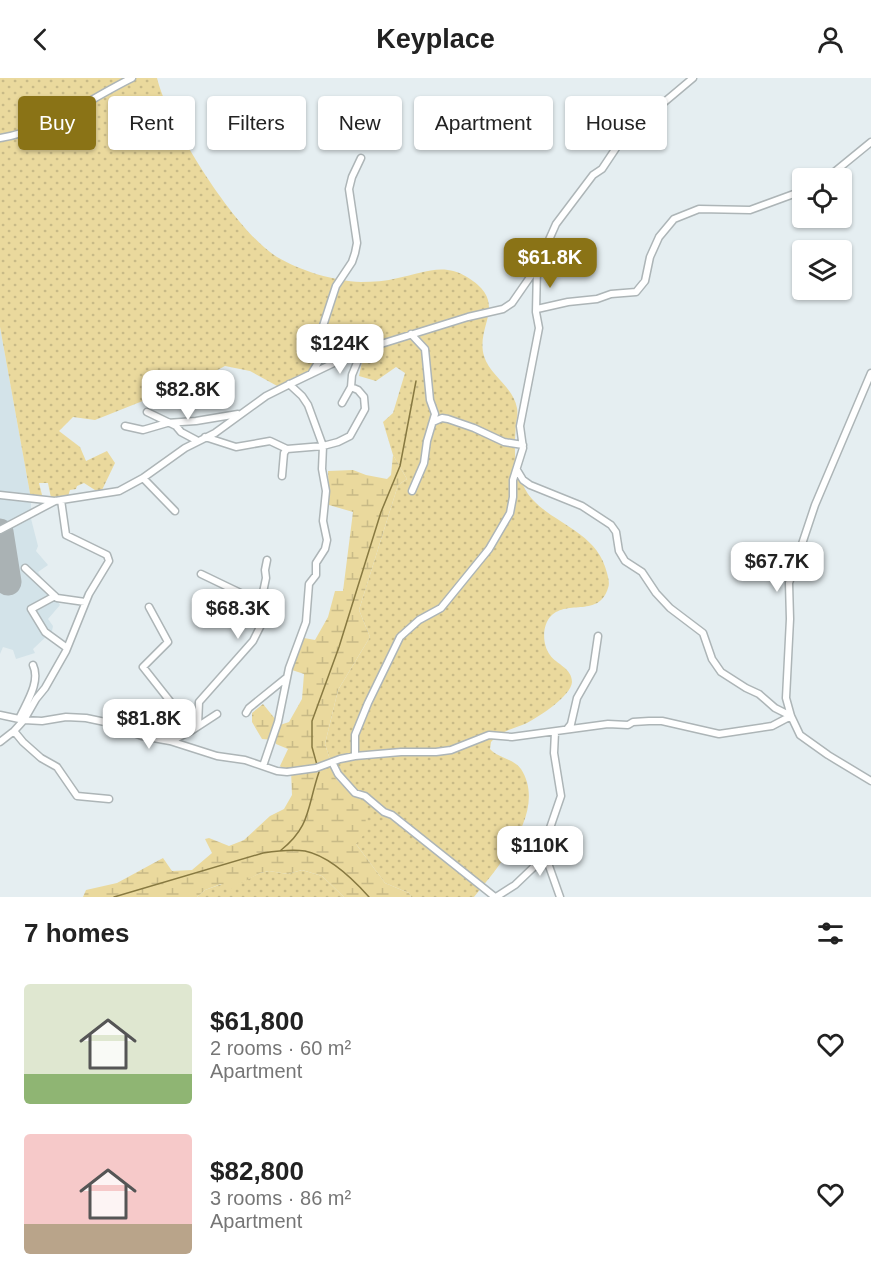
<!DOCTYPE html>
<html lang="en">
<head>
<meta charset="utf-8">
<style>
  :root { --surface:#fff; --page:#f6f6f6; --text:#222; --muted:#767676; --accent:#8a7316 }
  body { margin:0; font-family:Arial,sans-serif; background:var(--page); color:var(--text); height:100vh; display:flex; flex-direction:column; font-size:22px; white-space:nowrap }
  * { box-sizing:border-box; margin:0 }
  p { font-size:20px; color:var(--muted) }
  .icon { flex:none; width:33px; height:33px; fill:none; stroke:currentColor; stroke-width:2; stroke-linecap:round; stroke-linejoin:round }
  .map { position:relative; height:819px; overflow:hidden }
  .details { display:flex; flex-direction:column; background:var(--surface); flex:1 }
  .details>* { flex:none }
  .banner { position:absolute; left:18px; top:18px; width:836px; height:54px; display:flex; gap:12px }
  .controls { position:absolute; left:792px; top:90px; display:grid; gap:12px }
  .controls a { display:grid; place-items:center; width:60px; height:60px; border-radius:6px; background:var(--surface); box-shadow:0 2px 4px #0004; font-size:30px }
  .price { position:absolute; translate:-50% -51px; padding:0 14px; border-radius:12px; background:#fff; color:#222; font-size:20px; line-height:39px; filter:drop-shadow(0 2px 3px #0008) }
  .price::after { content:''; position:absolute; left:50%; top:36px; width:18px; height:14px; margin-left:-9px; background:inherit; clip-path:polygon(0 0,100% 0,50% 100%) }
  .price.current { background:var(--accent); color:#fff }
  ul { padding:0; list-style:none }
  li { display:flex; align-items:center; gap:18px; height:150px; padding:0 24px }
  li span { display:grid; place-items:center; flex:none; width:168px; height:120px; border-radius:6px; color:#555 }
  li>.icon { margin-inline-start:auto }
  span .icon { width:72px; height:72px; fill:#fffc; stroke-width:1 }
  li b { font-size:26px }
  h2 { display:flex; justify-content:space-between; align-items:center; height:72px; padding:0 24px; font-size:26px }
  .chip { padding:0 21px; border-radius:6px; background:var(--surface); box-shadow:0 2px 4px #0004; font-size:21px; line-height:54px }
  .chip.current { background:var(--accent); color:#fff }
  header { display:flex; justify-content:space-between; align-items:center; height:78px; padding:0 24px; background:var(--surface); font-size:27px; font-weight:800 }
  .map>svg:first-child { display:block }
  .built { fill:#d3e3e9 }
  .grass { fill:url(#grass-dots) }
  .wetland { fill:url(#wetland-marsh) }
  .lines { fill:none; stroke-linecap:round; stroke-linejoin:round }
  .stream { stroke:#877941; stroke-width:1.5 }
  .runway { stroke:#aab2b4; stroke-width:27 }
  .minor-casing { stroke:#adb5b7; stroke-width:9 }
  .minor { stroke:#fff; stroke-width:6 }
</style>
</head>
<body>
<header><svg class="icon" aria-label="back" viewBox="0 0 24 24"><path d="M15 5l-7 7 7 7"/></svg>Keyplace<svg class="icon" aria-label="person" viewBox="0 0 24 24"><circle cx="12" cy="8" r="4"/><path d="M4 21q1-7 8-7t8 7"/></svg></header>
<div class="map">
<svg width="871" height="819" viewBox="0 0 871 819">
  <defs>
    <pattern id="grass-dots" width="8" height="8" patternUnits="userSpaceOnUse" patternTransform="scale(1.5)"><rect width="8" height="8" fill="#ead99d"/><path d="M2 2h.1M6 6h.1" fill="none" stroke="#c8ba87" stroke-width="1.8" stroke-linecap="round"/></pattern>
    <pattern id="wetland-marsh" width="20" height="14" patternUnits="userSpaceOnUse" patternTransform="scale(1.5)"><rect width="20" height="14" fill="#ead99d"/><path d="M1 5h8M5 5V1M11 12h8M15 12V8" fill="none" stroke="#c8ba87"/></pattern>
  </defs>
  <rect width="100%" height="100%" fill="#e5eef1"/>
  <path class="built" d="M0 249 31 421V431L29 433 38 468 36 473 48 487 38 494 60 527 48 541 53 548 52 553 33 571 35 575 16 581 13 572 3 569 0 576Z"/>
  <path class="grass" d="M0 0H157C168 46 236 154 277 179 301 193 334 203 361 204 373 204 386 203 398 200 422 195 444 184 467 199 510 225 475 247 484 278 490 298 513 308 517 330 518 335 517 341 516 345 515 363 513 380 519 397 521 403 524 410 528 416 550 446 597 452 607 495 608 499 610 505 608 510 599 540 568 521 551 538 542 547 542 566 550 577 556 586 572 590 572 604 571 618 540 638 527 645 514 651 501 652 491 664L490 671C498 680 514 681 521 691 548 733 499 788 474 819H411L409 815 385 805 356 766V720L336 701 325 666 338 612 370 559 359 532 398 407 407 401 393 377 383 344 393 335 405 295 396 289 376 303 359 298 362 284 360 276 279 309 250 293 225 288 208 297 95 342 73 339 59 353 80 369 86 383 107 373 115 385 102 412H95L84 405 77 408 76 411 70 412 68 418 51 420 48 405H39L43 421H31L0 249Z
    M302 792 322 798 344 819H197L205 812 222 806 230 810 260 795 269 793 288 796Z"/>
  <path class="wetland" d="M393 377 407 401 398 407 359 532 370 559 338 612 325 666 336 701 356 720 365 721 366 754 356 766 385 805 409 815 411 819H344L322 798 302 792 288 796 269 793 260 795 230 811 221 806 205 812 197 819H83L86 812 117 805 163 780 172 793 192 792 212 775 205 761 209 760 229 768 244 762 270 738 284 731 292 717 291 692H284L280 688 288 671 276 666 275 662 262 661 252 644V635L263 626 280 647 289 644 302 621 304 596 292 592 304 560 315 562 328 539 335 513H343L353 434 329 427 328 393 353 392 366 397 387 401 391 397Z"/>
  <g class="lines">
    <path class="stream" d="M317 687 312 669V643L339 569 381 434 400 388 416 303
      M280 773C311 749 307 729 319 694L318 692
      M114 819 263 775C276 773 291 771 305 773 329 778 353 801 369 819"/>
    <path class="runway" d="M0 454 8 504"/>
    <g class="minor-casing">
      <path id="minor" d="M0 60C50 52 87 22 132 0
        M827 100 871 64
        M537 231 568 224 597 221 611 216 636 214 645 203 650 179 659 159 674 141 699 131 750 132 802 113
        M411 256 425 271 430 322 435 336 427 363 424 385 412 413
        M871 295 815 427 789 505 790 541 786 620 791 638 800 657 828 677 871 703
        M311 296 319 283 322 251 336 208 352 184 355 175 357 165 349 111 352 99 361 80
        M342 325 351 309 352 297 361 275
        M147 334 176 348 181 354 196 362
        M433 344 442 340 448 341 474 350 504 364 523 367
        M125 348 143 352 167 345 196 343 238 336
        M205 359 236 369 270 363 287 371 323 368 338 364 350 358 365 331 364 319 358 312 351 309
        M517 392 523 402 530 407 582 428 611 447 616 454 619 473 625 483 642 494 656 515 670 530 703 555 712 581 721 594 746 610 759 616 775 630 791 638
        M282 398 284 375 287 371
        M143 400 175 433
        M0 417 55 423 119 413 143 400 185 370 215 355 266 318 288 307 338 283 381 266 468 239 503 231 512 225 537 189 556 146 593 97 602 91 624 58 693 0
        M0 452 55 423
        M25 490 57 520 85 524
        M201 496 253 521 262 519
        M55 518 31 531 45 554 67 570
        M149 529 168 564 143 589 173 627 188 639 191 653
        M246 635 249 630 286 600
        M0 637 24 642 42 643 66 639 86 640 105 644 142 658 170 663 217 678 245 682 277 693 287 694 316 690 340 681 355 678 401 674H436L451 672 489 657 512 659 608 646 628 647 633 644 649 643H662L719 656 772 648 791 638
        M19 641C26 625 41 604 33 587
        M198 647 199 624 253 563 261 547 263 538 262 519 266 500 265 492 267 482
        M567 651 571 646 577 620 593 592 598 558
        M14 653 23 664 41 680 57 689 77 718 109 721
        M171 663 191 653 217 636
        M0 664 14 653 24 642 36 621 45 610 66 573 89 516 109 483 107 477 66 457 61 422
        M355 678V657L368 625 400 559 419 542 441 530 489 471 510 435 513 419V402L523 370 520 348 539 250 536 234 537 190
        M332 684 338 696 355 715 365 718 384 734 392 737 495 819
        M263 688 278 644 289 590 306 544 309 506 316 497V485L325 471 327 462 323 443 326 413 322 391 323 368 308 327 302 318 289 306
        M543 771 560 819
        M496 819 515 807 538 785 561 718 554 675 555 654"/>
    </g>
    <use href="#minor" class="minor"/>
  </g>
</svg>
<div class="controls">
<a><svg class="icon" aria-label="locate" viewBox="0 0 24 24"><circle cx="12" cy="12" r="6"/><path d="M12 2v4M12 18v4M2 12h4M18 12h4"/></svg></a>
<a><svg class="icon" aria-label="layers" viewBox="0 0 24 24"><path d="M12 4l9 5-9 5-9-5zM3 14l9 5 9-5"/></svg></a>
</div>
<b class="price current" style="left:550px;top:211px">$61.8K</b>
<b class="price" style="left:340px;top:297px">$124K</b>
<b class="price" style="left:188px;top:343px">$82.8K</b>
<b class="price" style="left:777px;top:515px">$67.7K</b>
<b class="price" style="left:238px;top:562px">$68.3K</b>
<b class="price" style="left:149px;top:672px">$81.8K</b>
<b class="price" style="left:540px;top:799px">$110K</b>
<div class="banner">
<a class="chip current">Buy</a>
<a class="chip">Rent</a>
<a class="chip">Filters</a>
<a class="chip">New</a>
<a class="chip">Apartment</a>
<a class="chip">House</a>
</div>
</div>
<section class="details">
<h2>7 homes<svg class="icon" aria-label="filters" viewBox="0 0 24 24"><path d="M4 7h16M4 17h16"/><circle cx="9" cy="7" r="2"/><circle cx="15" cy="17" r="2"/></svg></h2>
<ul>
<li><span style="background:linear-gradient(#dfe7d0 75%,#8fb573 0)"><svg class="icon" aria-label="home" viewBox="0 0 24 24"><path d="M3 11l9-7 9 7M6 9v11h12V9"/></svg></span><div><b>$61,800</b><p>2 rooms · 60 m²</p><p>Apartment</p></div><svg class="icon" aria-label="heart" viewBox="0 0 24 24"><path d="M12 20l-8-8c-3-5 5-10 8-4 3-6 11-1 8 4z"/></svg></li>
<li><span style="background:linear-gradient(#f6c9c9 75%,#b9a48a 0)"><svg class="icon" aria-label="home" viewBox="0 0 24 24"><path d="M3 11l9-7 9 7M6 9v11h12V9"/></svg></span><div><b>$82,800</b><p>3 rooms · 86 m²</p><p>Apartment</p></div><svg class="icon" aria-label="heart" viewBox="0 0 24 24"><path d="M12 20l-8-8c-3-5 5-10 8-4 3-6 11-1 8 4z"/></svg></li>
</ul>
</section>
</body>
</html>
